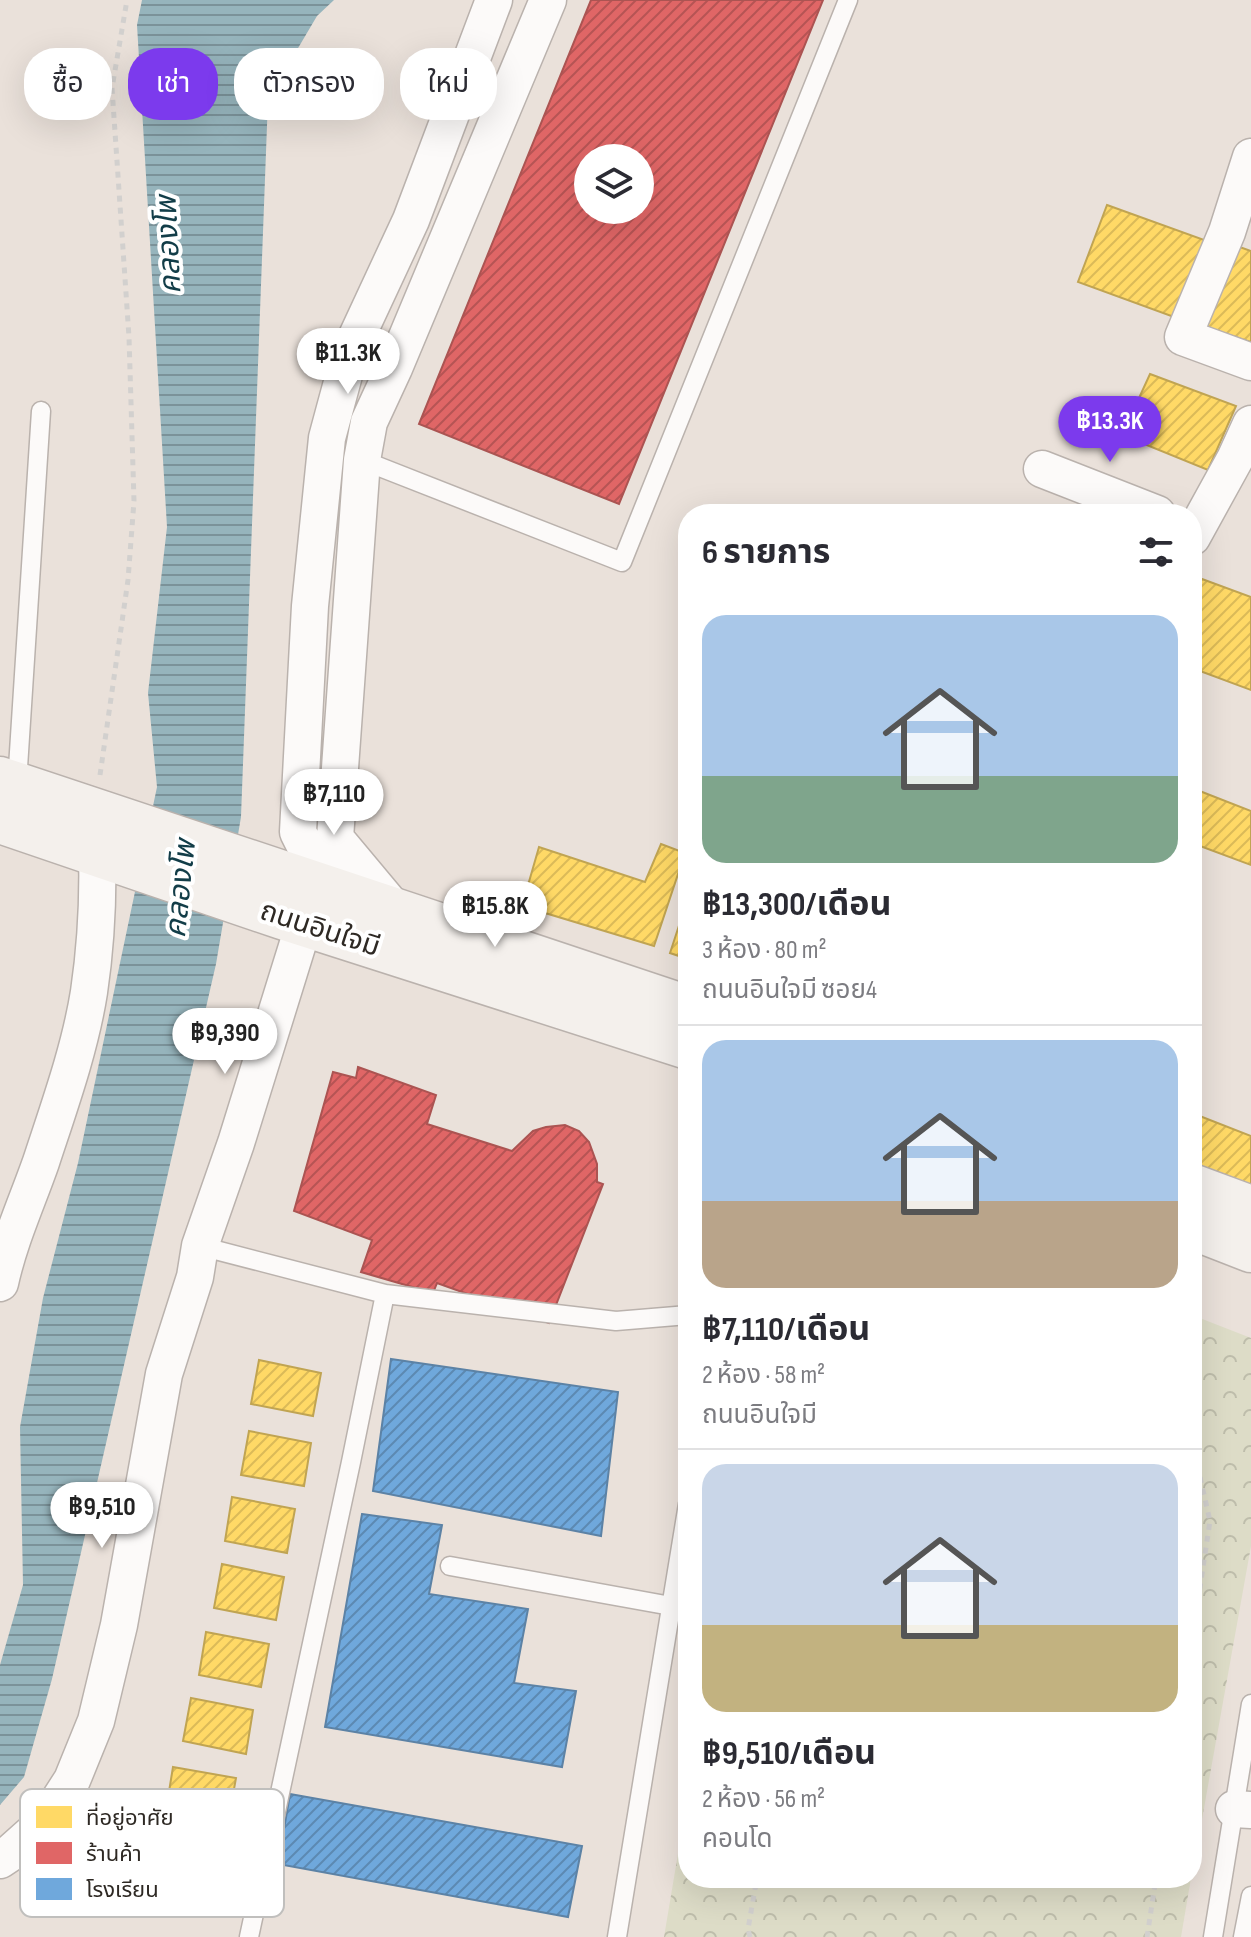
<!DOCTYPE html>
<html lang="th">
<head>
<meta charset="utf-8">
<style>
  :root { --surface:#fff; --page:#f7f7f7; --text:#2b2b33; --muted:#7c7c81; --line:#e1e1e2; --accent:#7c3aed }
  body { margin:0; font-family:"Sofia Sans Condensed","Noto Sans Thai",sans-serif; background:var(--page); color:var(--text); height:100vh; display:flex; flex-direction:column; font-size:30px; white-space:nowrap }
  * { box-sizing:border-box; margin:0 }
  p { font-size:26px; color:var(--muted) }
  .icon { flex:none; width:44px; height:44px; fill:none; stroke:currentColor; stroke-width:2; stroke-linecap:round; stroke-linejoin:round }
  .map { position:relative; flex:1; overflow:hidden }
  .details { position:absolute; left:678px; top:504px; width:524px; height:1384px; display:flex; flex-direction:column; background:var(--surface); border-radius:32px; box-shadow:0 8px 32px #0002 }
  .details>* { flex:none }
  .top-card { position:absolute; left:24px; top:48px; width:534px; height:72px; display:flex; gap:16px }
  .fabs { position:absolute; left:574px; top:144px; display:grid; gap:16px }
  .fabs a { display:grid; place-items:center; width:80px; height:80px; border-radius:50%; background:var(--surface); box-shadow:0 8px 32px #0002; font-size:40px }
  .price { position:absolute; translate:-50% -68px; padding:0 18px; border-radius:28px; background:#fff; color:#222; font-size:26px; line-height:52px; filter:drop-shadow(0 2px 4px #0008) }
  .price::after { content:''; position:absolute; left:50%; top:48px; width:24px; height:18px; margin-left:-12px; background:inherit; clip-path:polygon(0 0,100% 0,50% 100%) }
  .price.current { background:var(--accent); color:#fff }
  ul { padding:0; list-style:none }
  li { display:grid; align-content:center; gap:16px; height:424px; padding:0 24px }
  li+li { border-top:2px solid var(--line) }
  li span { display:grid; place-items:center; height:248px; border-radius:24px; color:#555 }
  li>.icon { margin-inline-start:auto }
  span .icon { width:144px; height:144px; fill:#fffc; stroke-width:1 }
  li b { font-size:34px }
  h2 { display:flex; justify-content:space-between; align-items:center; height:96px; padding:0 24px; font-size:34px }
  .chip { padding:0 28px; border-radius:32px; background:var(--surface); box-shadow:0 8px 32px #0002; font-size:28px; line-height:72px }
  .chip.current { background:var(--accent); color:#fff }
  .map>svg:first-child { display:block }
  .park { fill:url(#park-crowns) }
  .water { fill:url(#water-rules) }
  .homes { fill:url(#homes-hatch); stroke:#c0a452; stroke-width:2 }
  .shops { fill:url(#shops-hatch); stroke:#ab5452; stroke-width:2; fill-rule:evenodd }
  .schools { fill:url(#schools-hatch); stroke:#5c82a5; stroke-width:2 }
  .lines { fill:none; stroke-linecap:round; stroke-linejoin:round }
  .lane-casing { stroke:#bab2ad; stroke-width:21 }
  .street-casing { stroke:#bab2ad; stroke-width:39 }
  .secondary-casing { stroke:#bab2ad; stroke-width:47 }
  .path { stroke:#d2d0ce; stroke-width:5; stroke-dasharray:6 6; stroke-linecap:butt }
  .lane { stroke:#fcfaf9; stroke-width:18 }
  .street { stroke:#fcfaf9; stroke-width:36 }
  .secondary { stroke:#f4f0ec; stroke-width:44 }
  .labels { text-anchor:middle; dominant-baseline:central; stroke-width:8; stroke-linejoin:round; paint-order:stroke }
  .street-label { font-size:28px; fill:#2e2924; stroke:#fff }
  .water-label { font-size:30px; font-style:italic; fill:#123d48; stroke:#fff }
  .key { fill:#fff; stroke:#c0bfbd; stroke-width:2 }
  .key-label { font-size:22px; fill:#2e2924 }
</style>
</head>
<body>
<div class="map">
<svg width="1251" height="1937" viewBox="0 0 1251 1937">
  <defs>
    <pattern id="park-crowns" width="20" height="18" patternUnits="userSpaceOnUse" patternTransform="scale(2)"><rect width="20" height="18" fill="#dddcc7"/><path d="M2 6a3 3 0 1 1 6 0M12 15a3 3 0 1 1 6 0" fill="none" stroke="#bebdab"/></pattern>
    <pattern id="water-rules" width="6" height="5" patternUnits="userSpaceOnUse" patternTransform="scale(2)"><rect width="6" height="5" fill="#96b4bc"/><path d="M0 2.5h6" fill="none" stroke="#7b9299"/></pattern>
    <pattern id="homes-hatch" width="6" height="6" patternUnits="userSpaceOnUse" patternTransform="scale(2)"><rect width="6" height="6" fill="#ffd966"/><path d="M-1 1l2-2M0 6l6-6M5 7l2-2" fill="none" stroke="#dbba58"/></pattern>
    <pattern id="shops-hatch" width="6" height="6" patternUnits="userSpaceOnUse" patternTransform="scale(2)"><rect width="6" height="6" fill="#e06666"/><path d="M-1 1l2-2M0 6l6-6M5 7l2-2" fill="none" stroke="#b65454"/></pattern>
    <pattern id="schools-hatch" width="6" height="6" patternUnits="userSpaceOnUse" patternTransform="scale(2)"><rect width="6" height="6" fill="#6fa8dc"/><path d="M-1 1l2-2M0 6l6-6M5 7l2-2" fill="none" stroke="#5c89b2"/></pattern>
  </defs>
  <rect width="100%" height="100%" fill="#eae1da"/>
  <path class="park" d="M1192 1315 1251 1338V1546L1192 1875Z
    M688 1794V1878H1191L1181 1937H664Z"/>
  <path class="water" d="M142 0H334L317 16 268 99 241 817 216 964 52 1679 24 1777 0 1805V1665L23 1585 20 1427 43 1298 78 1163 157 787 148 693 167 527 137 25Z"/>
  <path class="homes" d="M1107 205 1207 241 1174 317 1078 282Z
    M1234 245 1251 251V342L1202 326Z
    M1150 374 1236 406 1208 470 1122 435Z
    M1202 579 1251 597V690L1192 668V599Z
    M1192 788 1251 811V865L1192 843Z
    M661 844 685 853 654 946 522 906 539 847 645 882Z
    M688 898V959L670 953Z
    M1192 1113 1251 1136V1195L1192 1173Z
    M259 1360 321 1373 313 1416 251 1404Z
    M249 1431 311 1443 304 1486 241 1475Z
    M232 1497 295 1509 287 1553 225 1541Z
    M222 1564 284 1577 276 1620 214 1608Z
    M206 1632 269 1644 261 1687 199 1675Z
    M191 1698 253 1710 246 1754 183 1741Z
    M173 1767 236 1778 228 1822 166 1810Z"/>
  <path class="shops" d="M591 0H823L619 504 419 424ZM588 158H640V210H588Z
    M358 1067 436 1095 427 1124 512 1151 533 1131 546 1127 565 1125 579 1131 589 1142 597 1164V1182L603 1184 549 1323 437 1283 433 1293 361 1272 372 1240 294 1211 333 1072 356 1078Z"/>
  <path class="schools" d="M391 1359 618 1392 601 1536 373 1491Z
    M362 1514 442 1525 429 1594 528 1609 514 1683 576 1691 562 1767 325 1727Z
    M290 1794 582 1846 568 1917 278 1864Z"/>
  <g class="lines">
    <g class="lane-casing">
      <path id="lane" d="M362 460 622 562 848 0
        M17 783 41 411
        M200 1246 385 1294 616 1321 688 1315
        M450 1566 671 1606
        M249 1937 351 1462 385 1294
        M617 1937 688 1504
        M1213 1937 1251 1704
        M1243 1937 1251 1896"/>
    </g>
    <g class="street-casing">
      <path id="street" d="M1251 157 1227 232 1183 337 1251 362
        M1042 469 1157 514
        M1192 537 1235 459 1251 424
        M335 838 396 911
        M316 868 298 832 310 606 327 438 351 349 411 220 494 0
        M0 1283C9 1241 27 1202 41 1162 59 1107 80 1049 89 992 97 938 99 881 96 827
        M1234 1809 1251 1810
        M0 1860 9 1854 45 1822 72 1780 96 1721 119 1625 164 1374 195 1277 200 1246 236 1143 304 924 314 884 316 868 335 838 362 460 369 422 394 368 548 0"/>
    </g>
    <g class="secondary-casing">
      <path id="secondary" d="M0 779 688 1008
        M0 821 282 917 688 1047
        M1192 1186 1251 1208
        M1192 1227 1251 1250"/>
    </g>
    <path class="path" d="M100 775 128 580 134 501 129 337 112 88 127 0
      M1192 1442 1210 1521 1192 1640
      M750 1937 748 1929 757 1878
      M1147 1937 1156 1878"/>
    <use href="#lane" class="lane"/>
    <use href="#street" class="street"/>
    <use href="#secondary" class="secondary"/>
  </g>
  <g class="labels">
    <g class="street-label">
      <text transform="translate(320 929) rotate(18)">ถนนอินใจมี</text>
    </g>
    <g class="water-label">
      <text transform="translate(169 245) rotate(-93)">คลองโพ</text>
      <text transform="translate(181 889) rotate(-84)">คลองโพ</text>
    </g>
  </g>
  <rect x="20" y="1789" width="264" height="128" rx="12" class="key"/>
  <rect x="36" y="1806" width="36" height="22" fill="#ffd966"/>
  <rect x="36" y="1842" width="36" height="22" fill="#e06666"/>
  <rect x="36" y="1878" width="36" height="22" fill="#6fa8dc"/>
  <g class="key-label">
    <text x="86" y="1825">ที่อยู่อาศัย</text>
    <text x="86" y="1861">ร้านค้า</text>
    <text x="86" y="1897">โรงเรียน</text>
  </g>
</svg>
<div class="fabs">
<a><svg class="icon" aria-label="layers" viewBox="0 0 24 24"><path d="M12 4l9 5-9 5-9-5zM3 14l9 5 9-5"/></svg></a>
</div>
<b class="price" style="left:348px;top:396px">฿11.3K</b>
<b class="price current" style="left:1110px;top:464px">฿13.3K</b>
<b class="price" style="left:334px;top:837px">฿7,110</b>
<b class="price" style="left:495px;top:949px">฿15.8K</b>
<b class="price" style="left:225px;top:1076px">฿9,390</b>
<b class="price" style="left:102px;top:1550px">฿9,510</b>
<div class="top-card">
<a class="chip">ซื้อ</a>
<a class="chip current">เช่า</a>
<a class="chip">ตัวกรอง</a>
<a class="chip">ใหม่</a>
</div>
<section class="details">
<h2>6 รายการ<svg class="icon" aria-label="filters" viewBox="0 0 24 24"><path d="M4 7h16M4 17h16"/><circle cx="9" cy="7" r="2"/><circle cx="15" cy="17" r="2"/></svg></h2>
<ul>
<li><span style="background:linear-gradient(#a9c7e8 65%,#7fa58c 0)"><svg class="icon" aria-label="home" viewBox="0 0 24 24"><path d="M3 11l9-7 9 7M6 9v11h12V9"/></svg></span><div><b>฿13,300/เดือน</b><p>3 ห้อง · 80 m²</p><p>ถนนอินใจมี ซอย4</p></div></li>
<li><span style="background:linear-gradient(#a9c7e8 65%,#b9a48a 0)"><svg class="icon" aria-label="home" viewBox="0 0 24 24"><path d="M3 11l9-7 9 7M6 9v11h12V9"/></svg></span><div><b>฿7,110/เดือน</b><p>2 ห้อง · 58 m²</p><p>ถนนอินใจมี</p></div></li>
<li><span style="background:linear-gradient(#c9d6e8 65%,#c2b280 0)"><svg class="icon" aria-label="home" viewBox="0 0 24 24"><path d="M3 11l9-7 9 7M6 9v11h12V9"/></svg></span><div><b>฿9,510/เดือน</b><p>2 ห้อง · 56 m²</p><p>คอนโด</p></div></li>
</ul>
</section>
</div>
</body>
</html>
